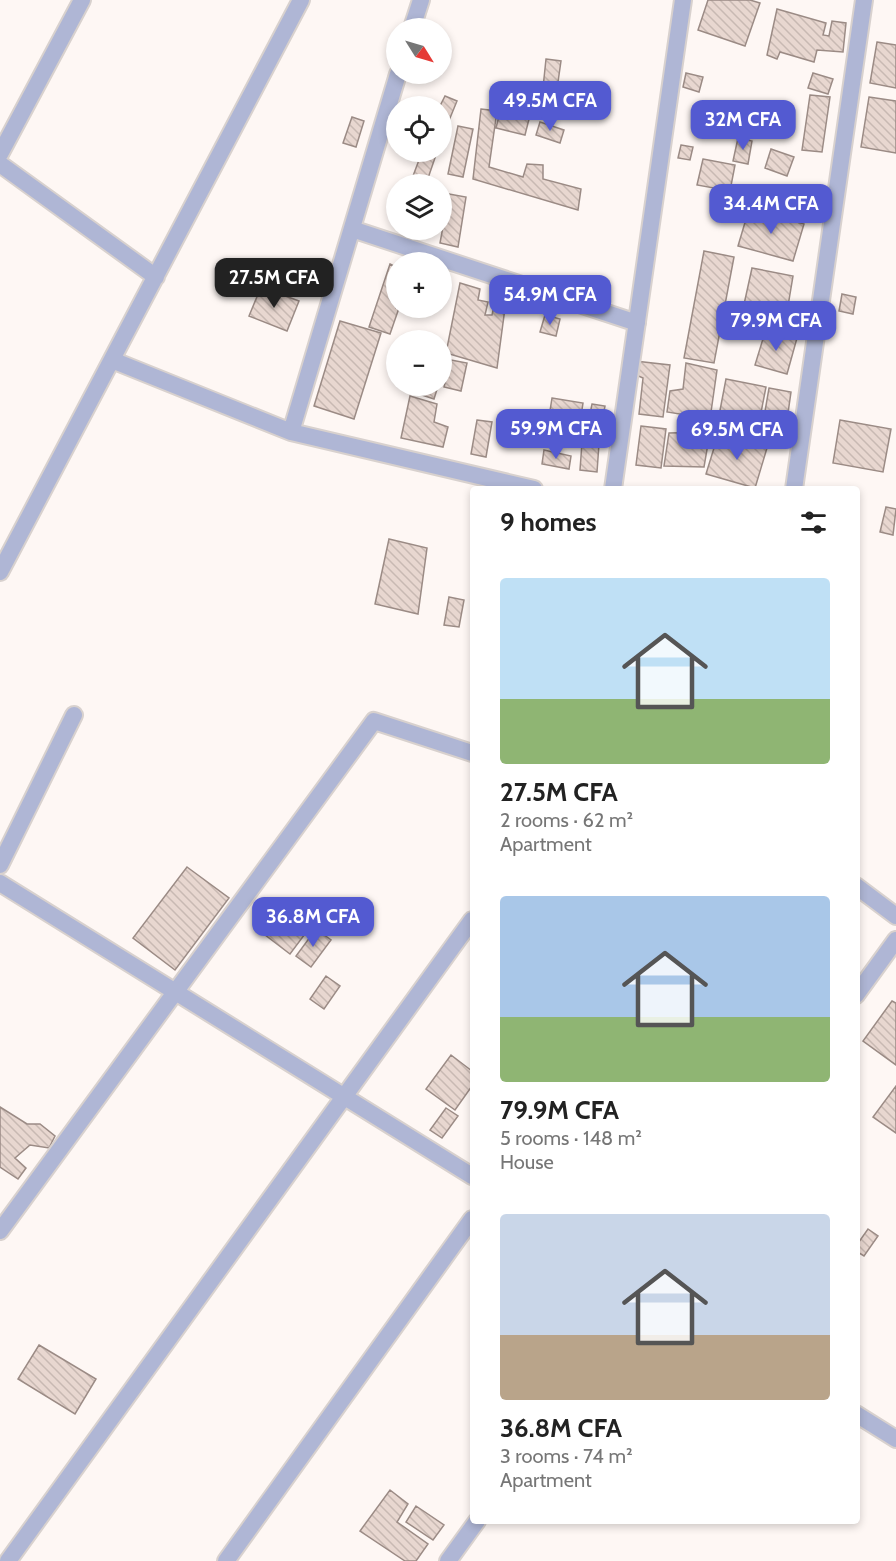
<!DOCTYPE html>
<html lang="en">
<head>
<meta charset="utf-8">
<style>
  :root { --surface:#fff; --page:#f2f2f2; --text:#222; --muted:#767676; --accent:#535ad1 }
  body { margin:0; font-family:Cabin,sans-serif; background:var(--page); color:var(--text); height:100vh; display:flex; flex-direction:column; font-size:22px; white-space:nowrap }
  * { box-sizing:border-box; margin:0 }
  p { font-size:20px; color:var(--muted) }
  .icon { flex:none; width:33px; height:33px; fill:none; stroke:currentColor; stroke-width:2; stroke-linecap:round; stroke-linejoin:round }
  .map { position:relative; flex:1; overflow:hidden }
  .details { position:absolute; left:470px; top:486px; width:390px; height:1038px; display:flex; flex-direction:column; background:var(--surface); border-radius:6px; box-shadow:0 3px 9px #0003 }
  .details>* { flex:none }
  .needle { width:39px; rotate:127deg }
  .fabs { position:absolute; left:386px; top:18px; display:grid; gap:12px }
  .fabs a { display:grid; place-items:center; width:66px; height:66px; border-radius:50%; background:var(--surface); box-shadow:0 3px 9px #0003; font-size:30px }
  .price { position:absolute; translate:-50% -51px; padding:0 14px; border-radius:12px; background:var(--accent); color:#fff; font-size:20px; line-height:39px; filter:drop-shadow(0 2px 3px #0008) }
  .price::after { content:''; position:absolute; left:50%; top:36px; width:18px; height:14px; margin-left:-9px; background:inherit; clip-path:polygon(0 0,100% 0,50% 100%) }
  .price.active { background:#222; color:#fff }
  ul { padding:0; list-style:none }
  li { display:grid; align-content:center; gap:12px; height:318px; padding:0 30px }
  li span { display:grid; place-items:center; height:186px; border-radius:6px; color:#555 }
  li>.icon { margin-inline-start:auto }
  span .icon { width:108px; height:108px; fill:#fffc; stroke-width:1 }
  li b { font-size:26px }
  h2 { display:flex; justify-content:space-between; align-items:center; height:72px; padding:0 30px; font-size:26px }
  .map>svg:first-child { display:block }
  .building { fill:url(#building-back-hatch); stroke:#9b8b85; stroke-width:1.5 }
  .lines { fill:none; stroke-linecap:round; stroke-linejoin:round }
  .minor-casing { stroke:#d8d1ce; stroke-width:20 }
  .minor { stroke:#afb6d5; stroke-width:16 }
</style>
</head>
<body>
<div class="map">
<svg width="896" height="1561" viewBox="0 0 896 1561">
  <defs>
    <pattern id="building-back-hatch" width="6" height="6" patternUnits="userSpaceOnUse" patternTransform="scale(1.5)"><rect width="6" height="6" fill="#e8d7d0"/><path d="M-1 5l2 2M0 0l6 6M5-1l2 2" fill="none" stroke="#c8b9b3"/></pattern>
  </defs>
  <rect width="100%" height="100%" fill="#fef7f4"/>
  <path class="building" d="M708 0H750L760 3 745 46 698 30Z
    M777 9 826 23 823 35 829 36 832 21 846 23 843 52 817 50 814 62 780 52 777 59 767 55Z
    M877 42 896 45V88L870 83Z
    M546 59 561 61 557 89 543 88Z
    M686 73 703 77 699 92 683 87Z
    M813 73 833 79 828 94 808 88Z
    M810 95 830 97 822 152 802 150Z
    M445 96 457 101 441 140 440 106Z
    M869 97 896 101V153L861 147Z
    M481 109 497 111 489 167 523 177 527 164 543 165V179L581 189 578 210 473 179Z
    M500 112 529 119 525 135 496 128Z
    M352 117 364 121 356 147 343 143Z
    M540 122 564 130 560 143 536 135Z
    M458 126 473 129 463 177 448 174Z
    M738 138 752 141 748 164 733 161Z
    M681 145 693 147 690 160 678 158Z
    M771 149 794 157 787 176 765 168Z
    M422 152H437L426 184H410Z
    M703 159 735 165 730 191 697 185Z
    M449 194 466 197 458 247 440 243Z
    M749 209 804 224 793 261 738 246Z
    M704 251 734 257 714 363 684 358Z
    M390 264 396 267V308H399L390 334 369 327Z
    M752 268 793 276 787 312 802 319 798 334 741 318Z
    M460 283 480 289 478 300 488 302 485 315H492L494 306 505 308 497 368 446 353Z
    M261 287 299 301 287 331 249 316Z
    M842 294 856 297 853 314 839 311Z
    M545 315 560 319 556 336 540 332Z
    M340 321 381 333 354 419 314 406Z
    M766 329 797 338 787 374 755 365Z
    M451 360 467 363 461 391 444 387Z
    M635 361 670 365 663 417 639 414 643 378 634 374Z
    M686 363 717 370 710 419 667 412 670 391 683 389Z
    M726 379 766 387 757 433 717 426Z
    M412 386H438L434 399 410 391Z
    M769 388 791 392 786 427 763 423Z
    M410 396 437 404 434 422 448 427 443 447 401 438Z
    M552 398 583 403 578 435 547 430Z
    M592 404 605 406 603 416 590 414Z
    M477 420 492 422 486 457 471 454Z
    M840 420 891 429 883 472 833 463Z
    M641 426 666 429 661 468 636 465Z
    M583 429 600 430 597 472 580 470Z
    M710 432 704 467 664 466 669 433Z
    M718 435 767 448 755 488 706 474Z
    M544 450 571 456 569 469 542 464Z
    M886 507 896 509 893 535 880 532Z
    M389 539 427 548 418 614 375 604Z
    M449 597 464 600 459 627 444 625Z
    M187 867 229 898 175 970 133 938Z
    M281 903 311 926 290 954 260 931Z
    M316 929 331 940 311 967 296 956Z
    M326 976 340 986 324 1009 310 999Z
    M892 1001 896 1003V1065L863 1041Z
    M451 1055 472 1071V1086L455 1110 426 1089Z
    M896 1086V1133L873 1117Z
    M0 1107 27 1124H40L55 1136 49 1148 30 1145 15 1158 26 1168 18 1179 0 1167Z
    M446 1108 458 1116 442 1138 430 1130Z
    M868 1229 878 1236 864 1256 856 1251V1246Z
    M39 1345 96 1379 75 1414 18 1379Z
    M390 1490 408 1504 397 1522 428 1544 416 1561H405L360 1531Z
    M416 1506 444 1525 433 1540 406 1522Z"/>
  <g class="lines">
    <g class="minor-casing">
      <path id="minor" d="M412 28 421 0
        M0 154 82 0
        M0 164 156 277
        M352 229 637 323
        M112 360 291 432 534 489
        M291 432 398 74
        M613 489 683 0
        M794 489 864 0
        M0 572 301 0
        M0 865 74 715
        M0 883 472 1176
        M856 886 896 916
        M856 995 896 940
        M0 1231 374 721 472 753
        M856 1414 896 1439
        M8 1561 472 920
        M226 1561 472 1219
        M448 1561 477 1521"/>
    </g>
    <use href="#minor" class="minor"/>
  </g>
</svg>
<div class="fabs">
<a><svg class="needle" viewBox="-14 -14 28 28"><path d="M0-13l5 13h-10z" fill="#e53935"/><path d="M0 13l5-13h-10z" fill="#767676"/></svg></a>
<a><svg class="icon" aria-label="locate" viewBox="0 0 24 24"><circle cx="12" cy="12" r="6"/><path d="M12 2v4M12 18v4M2 12h4M18 12h4"/></svg></a>
<a><svg class="icon" aria-label="layers" viewBox="0 0 24 24"><path d="M12 4l9 5-9 5-9-5zM3 14l9 5 9-5"/></svg></a>
<a>+</a>
<a>−</a>
</div>
<b class="price" style="left:550px;top:132px">49.5M CFA</b>
<b class="price" style="left:743px;top:151px">32M CFA</b>
<b class="price" style="left:771px;top:235px">34.4M CFA</b>
<b class="price active" style="left:274px;top:309px">27.5M CFA</b>
<b class="price" style="left:550px;top:326px">54.9M CFA</b>
<b class="price" style="left:776px;top:352px">79.9M CFA</b>
<b class="price" style="left:556px;top:460px">59.9M CFA</b>
<b class="price" style="left:737px;top:461px">69.5M CFA</b>
<b class="price" style="left:313px;top:948px">36.8M CFA</b>
<section class="details">
<h2>9 homes<svg class="icon" aria-label="filters" viewBox="0 0 24 24"><path d="M4 7h16M4 17h16"/><circle cx="9" cy="7" r="2"/><circle cx="15" cy="17" r="2"/></svg></h2>
<ul>
<li><span style="background:linear-gradient(#bfe0f5 65%,#8fb573 0)"><svg class="icon" aria-label="home" viewBox="0 0 24 24"><path d="M3 11l9-7 9 7M6 9v11h12V9"/></svg></span><div><b>27.5M CFA</b><p>2 rooms · 62 m²</p><p>Apartment</p></div></li>
<li><span style="background:linear-gradient(#a9c7e8 65%,#8fb573 0)"><svg class="icon" aria-label="home" viewBox="0 0 24 24"><path d="M3 11l9-7 9 7M6 9v11h12V9"/></svg></span><div><b>79.9M CFA</b><p>5 rooms · 148 m²</p><p>House</p></div></li>
<li><span style="background:linear-gradient(#c9d6e8 65%,#b9a48a 0)"><svg class="icon" aria-label="home" viewBox="0 0 24 24"><path d="M3 11l9-7 9 7M6 9v11h12V9"/></svg></span><div><b>36.8M CFA</b><p>3 rooms · 74 m²</p><p>Apartment</p></div></li>
</ul>
</section>
</div>
</body>
</html>
